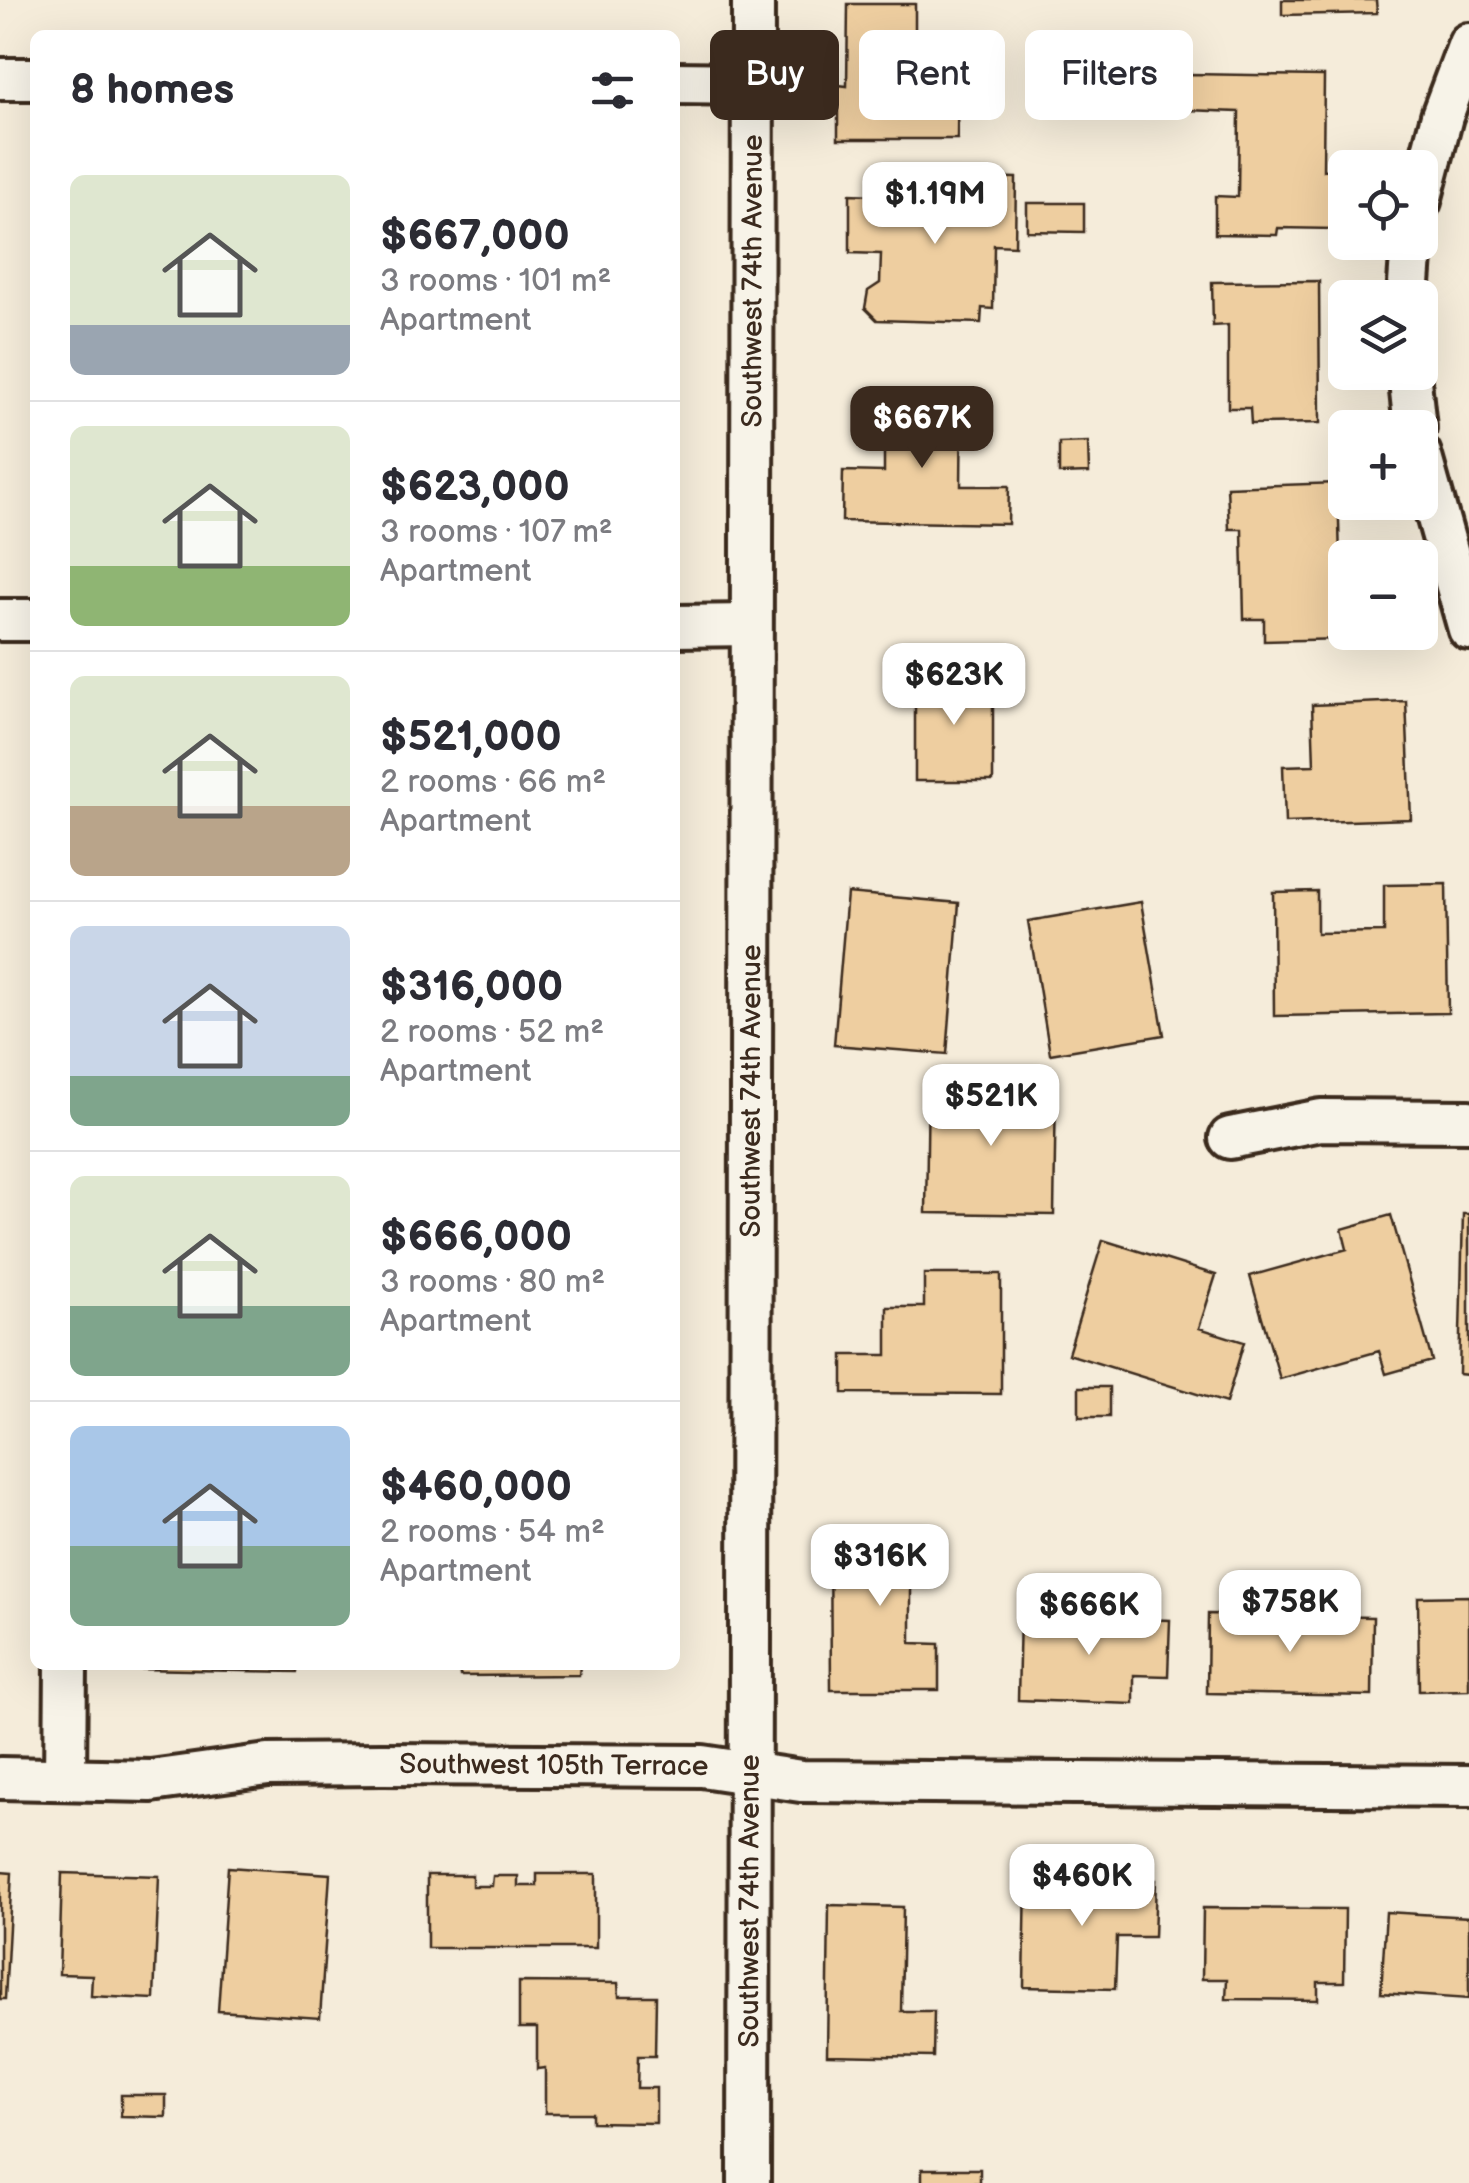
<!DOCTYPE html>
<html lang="en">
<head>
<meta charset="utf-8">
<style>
  :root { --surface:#fff; --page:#f7f7f7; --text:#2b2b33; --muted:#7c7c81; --line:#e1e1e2; --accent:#3b2a1e }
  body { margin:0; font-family:"Balsamiq Sans",sans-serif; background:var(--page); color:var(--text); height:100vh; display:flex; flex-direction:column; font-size:38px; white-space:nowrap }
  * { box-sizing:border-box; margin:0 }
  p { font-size:32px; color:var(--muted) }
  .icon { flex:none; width:55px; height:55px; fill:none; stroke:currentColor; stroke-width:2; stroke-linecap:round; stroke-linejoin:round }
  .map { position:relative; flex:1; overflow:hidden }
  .panel { position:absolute; left:30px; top:30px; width:650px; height:1640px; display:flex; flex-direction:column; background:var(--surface); border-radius:15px; box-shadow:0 10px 40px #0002 }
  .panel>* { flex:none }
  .guide { position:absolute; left:710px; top:30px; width:608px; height:90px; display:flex; gap:20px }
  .tools { position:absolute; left:1328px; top:150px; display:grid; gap:20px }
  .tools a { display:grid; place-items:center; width:110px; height:110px; border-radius:15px; background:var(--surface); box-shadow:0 10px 40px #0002; font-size:50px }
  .price { position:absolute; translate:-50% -85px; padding:0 22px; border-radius:20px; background:#fff; color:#222; font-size:32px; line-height:65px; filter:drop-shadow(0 2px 5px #0008) }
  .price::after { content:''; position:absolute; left:50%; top:60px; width:30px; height:22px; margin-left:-15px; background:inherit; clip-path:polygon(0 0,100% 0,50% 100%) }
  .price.active { background:var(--accent); color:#fff }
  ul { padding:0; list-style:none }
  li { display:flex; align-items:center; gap:30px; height:250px; padding:0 40px }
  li+li { border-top:2px solid var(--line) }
  li span { display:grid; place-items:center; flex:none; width:280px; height:200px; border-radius:15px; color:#555 }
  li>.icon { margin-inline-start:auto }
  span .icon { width:120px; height:120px; fill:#fffc; stroke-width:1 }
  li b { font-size:42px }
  h2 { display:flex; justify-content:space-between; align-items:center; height:120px; padding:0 40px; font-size:42px }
  .tag { padding:0 35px; border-radius:15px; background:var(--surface); box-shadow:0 10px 40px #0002; font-size:35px; line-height:90px }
  .tag.active { background:var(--accent); color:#fff }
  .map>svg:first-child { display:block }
  .building { fill:#eecea0; stroke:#3b2a1e; stroke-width:2.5 }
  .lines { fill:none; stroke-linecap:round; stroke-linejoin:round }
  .minor-casing { stroke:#3b2a1e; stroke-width:48 }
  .minor { stroke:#f7f3e8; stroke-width:40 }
  .labels { text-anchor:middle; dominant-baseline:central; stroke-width:8; stroke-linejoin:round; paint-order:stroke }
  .street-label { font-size:28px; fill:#3b2a1e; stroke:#f7f3e8 }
</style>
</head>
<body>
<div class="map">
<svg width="1469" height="2183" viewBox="0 0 1469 2183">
  <rect width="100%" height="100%" fill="#f5ecda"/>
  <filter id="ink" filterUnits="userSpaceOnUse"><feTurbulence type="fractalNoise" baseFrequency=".01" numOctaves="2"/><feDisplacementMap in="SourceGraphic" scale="20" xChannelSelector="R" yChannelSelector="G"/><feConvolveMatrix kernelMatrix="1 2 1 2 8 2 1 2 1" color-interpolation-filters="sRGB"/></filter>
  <g filter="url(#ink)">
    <path class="building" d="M1282 0H1376L1377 13 1282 15Z
      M848 4H915V50L958 51 957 139H838V85L847 86Z
      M1188 74 1324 76 1323 170 1337 169 1336 229 1278 228 1277 235 1215 234V196L1238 197 1239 112 1187 110Z
      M928 176 1016 178 1015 246 994 245 993 309 982 308 981 323 877 320 865 308 868 291 880 283 881 254 850 253V194L928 197Z
      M1027 203H1084V232L1027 231Z
      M1319 281 1320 423 1251 424 1250 408H1228V325L1213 326 1212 282Z
      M884 397 962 398 961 486H1009L1008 524 842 521 843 471 884 472Z
      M1088 442 1089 473 1059 474V443Z
      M1338 483 1342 639 1264 641V619H1244L1242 529H1229L1227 487Z
      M915 675H993V781H915Z
      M1406 701 1411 819 1285 823 1283 766 1314 765 1312 705Z
      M1446 884 1448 1013 1274 1016 1273 892 1317 891V933L1384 932V885Z
      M847 893 959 903 947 1054 834 1045Z
      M1141 902 1164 1035 1050 1054 1028 921Z
      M928 1083 1056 1085 1054 1215 926 1213Z
      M1463 1214H1469V1375L1459 1374Z
      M1391 1215 1432 1361 1386 1374 1379 1351 1280 1379 1250 1276 1347 1249 1342 1229Z
      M1103 1240 1216 1275 1199 1328 1244 1342 1226 1403 1068 1354Z
      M924 1274H1001V1394L843 1393V1355H887V1307H924Z
      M1079 1387H1109V1417H1079Z
      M830 1529H940L941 1577H911V1643L939 1644V1690H831Z
      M1469 1596V1690L1419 1691 1418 1597Z
      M1208 1614 1373 1617 1372 1696 1207 1693Z
      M1020 1615 1170 1620 1168 1676 1134 1675V1704L1018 1700Z
      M138 1665H297V1672L138 1669Z
      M459 1665H580L579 1675 460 1676Z
      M228 1867 330 1874 320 2018 218 2011Z
      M0 1872 12 1873 5 1999H0Z
      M62 1873 159 1876 154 1999 91 1996 92 1975 59 1974Z
      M537 1874H596V1948H427V1875H472V1886H492L493 1876H518V1886H537Z
      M1026 1877 1156 1880 1154 1937H1117L1115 1989 1024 1987Z
      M829 1905 903 1907 901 2011H934L933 2057 827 2055Z
      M1203 1908 1345 1909 1344 1982H1318V2000L1226 1999 1227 1979H1202Z
      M1386 1912 1469 1917V1999L1381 1993Z
      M519 1982 618 1983 619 1996H656L655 2056H638L637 2088H656V2123L592 2122V2113H545V2068L537 2069V2028H519Z
      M121 2095H166V2117L121 2116Z
      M922 2169H980V2183H922Z"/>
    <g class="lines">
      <g class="minor-casing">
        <g id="minor">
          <path d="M0 79H35"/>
          <path d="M675 83 753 84"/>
          <path d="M1420 201 1442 116 1469 44"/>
          <path d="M1408 298 1412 242"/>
          <path d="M1409 372 1415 428"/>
          <path d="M1420 454 1469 629"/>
          <path d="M0 620H35"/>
          <path d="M675 626 751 625"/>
          <path d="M1230 1138 1321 1120 1469 1121"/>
          <path id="s1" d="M0 1778 151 1781 268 1765 382 1764 702 1766 801 1781 1469 1786"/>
          <path d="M65 1778 66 1665"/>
          <path id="s2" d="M749 2183 753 0"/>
        </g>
      </g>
      <use href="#minor" class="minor"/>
    </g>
  </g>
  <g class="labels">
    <g class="street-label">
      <text stroke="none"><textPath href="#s2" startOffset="1902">Southwest 74th Avenue</textPath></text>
      <text stroke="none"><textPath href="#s2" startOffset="1092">Southwest 74th Avenue</textPath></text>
      <text stroke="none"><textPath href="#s1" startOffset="555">Southwest 105th Terrace</textPath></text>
      <text stroke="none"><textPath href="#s2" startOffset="282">Southwest 74th Avenue</textPath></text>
    </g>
  </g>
</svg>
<div class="tools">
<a><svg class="icon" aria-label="locate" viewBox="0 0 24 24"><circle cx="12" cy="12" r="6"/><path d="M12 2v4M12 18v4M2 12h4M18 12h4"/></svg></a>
<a><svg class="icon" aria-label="layers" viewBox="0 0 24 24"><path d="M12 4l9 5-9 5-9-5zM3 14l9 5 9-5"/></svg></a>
<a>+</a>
<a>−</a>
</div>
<b class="price" style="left:935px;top:247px">$1.19M</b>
<b class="price active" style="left:922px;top:471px">$667K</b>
<b class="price" style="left:954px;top:728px">$623K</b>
<b class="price" style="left:991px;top:1149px">$521K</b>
<b class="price" style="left:880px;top:1609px">$316K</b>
<b class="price" style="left:1290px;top:1655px">$758K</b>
<b class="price" style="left:1089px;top:1658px">$666K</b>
<b class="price" style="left:1082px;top:1929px">$460K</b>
<div class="guide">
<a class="tag active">Buy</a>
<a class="tag">Rent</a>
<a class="tag">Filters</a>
</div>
<section class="panel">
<h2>8 homes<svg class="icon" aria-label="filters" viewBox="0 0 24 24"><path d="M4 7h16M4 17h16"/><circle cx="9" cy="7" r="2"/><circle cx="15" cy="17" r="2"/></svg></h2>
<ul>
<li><span style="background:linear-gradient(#dfe7d0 75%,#9aa5b1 0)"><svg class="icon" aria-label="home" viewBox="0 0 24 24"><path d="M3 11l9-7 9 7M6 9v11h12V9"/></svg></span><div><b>$667,000</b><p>3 rooms · 101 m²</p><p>Apartment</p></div></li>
<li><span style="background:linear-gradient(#dfe7d0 70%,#8fb573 0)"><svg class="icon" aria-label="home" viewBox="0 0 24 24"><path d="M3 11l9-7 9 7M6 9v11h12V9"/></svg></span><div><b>$623,000</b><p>3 rooms · 107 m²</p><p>Apartment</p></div></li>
<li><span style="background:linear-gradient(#dfe7d0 65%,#b9a48a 0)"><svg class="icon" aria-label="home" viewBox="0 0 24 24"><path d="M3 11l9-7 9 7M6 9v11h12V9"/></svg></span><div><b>$521,000</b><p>2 rooms · 66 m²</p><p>Apartment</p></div></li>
<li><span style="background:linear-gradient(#c9d6e8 75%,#7fa58c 0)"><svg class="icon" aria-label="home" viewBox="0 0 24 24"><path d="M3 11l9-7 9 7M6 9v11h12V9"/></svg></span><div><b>$316,000</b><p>2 rooms · 52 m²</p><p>Apartment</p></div></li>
<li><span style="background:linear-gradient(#dfe7d0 65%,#7fa58c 0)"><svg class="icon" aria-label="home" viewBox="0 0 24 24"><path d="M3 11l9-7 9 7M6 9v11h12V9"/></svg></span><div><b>$666,000</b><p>3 rooms · 80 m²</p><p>Apartment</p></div></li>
<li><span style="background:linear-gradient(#a9c7e8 60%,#7fa58c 0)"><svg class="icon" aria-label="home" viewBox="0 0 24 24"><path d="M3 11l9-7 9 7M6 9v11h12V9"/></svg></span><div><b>$460,000</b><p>2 rooms · 54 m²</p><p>Apartment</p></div></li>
</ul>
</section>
</div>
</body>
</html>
